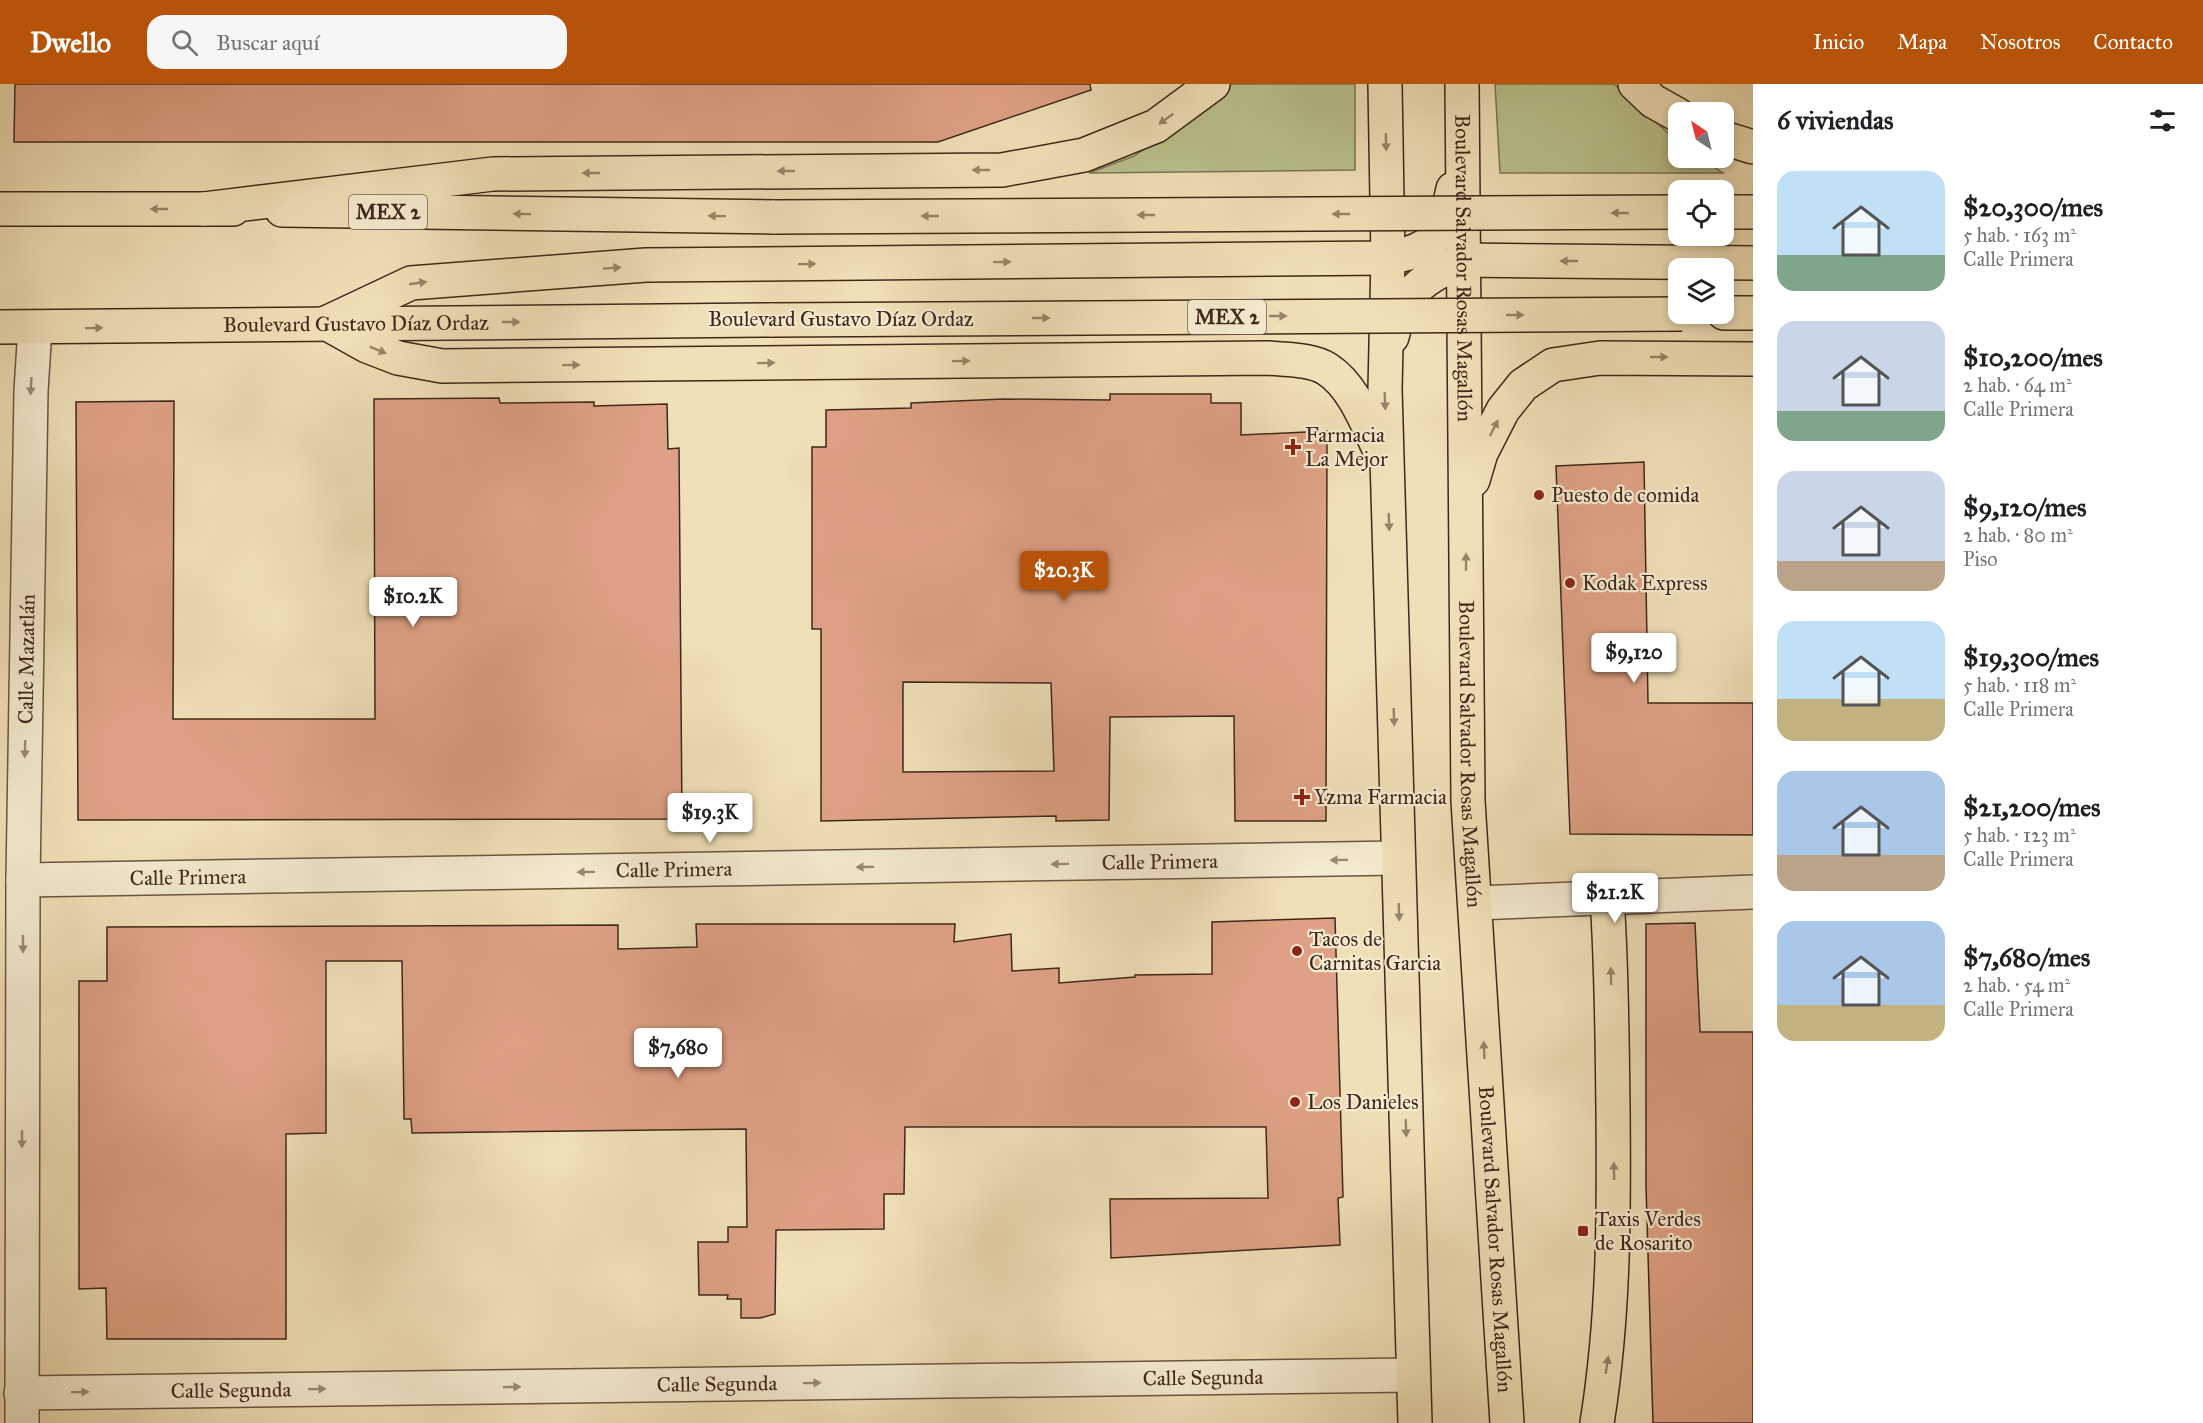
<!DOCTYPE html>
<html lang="es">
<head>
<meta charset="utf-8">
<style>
  :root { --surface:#fff; --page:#f6f6f6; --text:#202124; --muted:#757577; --accent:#b45309 }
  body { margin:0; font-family:"IM FELL Great Primer",serif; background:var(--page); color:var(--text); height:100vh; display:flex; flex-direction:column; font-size:22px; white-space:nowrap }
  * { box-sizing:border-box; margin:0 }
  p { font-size:20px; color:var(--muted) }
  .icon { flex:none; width:33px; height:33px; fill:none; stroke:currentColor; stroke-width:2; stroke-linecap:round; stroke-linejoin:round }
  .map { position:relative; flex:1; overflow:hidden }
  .side { display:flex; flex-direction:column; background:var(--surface); width:450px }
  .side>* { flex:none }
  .needle { width:39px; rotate:325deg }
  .buttons { position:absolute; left:1668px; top:18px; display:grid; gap:12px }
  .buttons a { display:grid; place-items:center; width:66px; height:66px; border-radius:12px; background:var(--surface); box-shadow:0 3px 9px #0003; font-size:30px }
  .price { position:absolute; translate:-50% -51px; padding:0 14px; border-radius:6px; background:#fff; color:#222; font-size:20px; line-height:39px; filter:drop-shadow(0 2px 3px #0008) }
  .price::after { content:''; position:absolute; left:50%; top:36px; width:18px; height:14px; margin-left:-9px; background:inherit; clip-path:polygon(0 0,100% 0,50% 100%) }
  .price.current { background:var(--accent); color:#fff }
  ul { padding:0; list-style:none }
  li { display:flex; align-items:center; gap:18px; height:150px; padding:0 24px }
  li span { display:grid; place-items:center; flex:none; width:168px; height:120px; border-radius:18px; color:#555 }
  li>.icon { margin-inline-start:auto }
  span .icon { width:72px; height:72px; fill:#fffc; stroke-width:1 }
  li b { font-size:26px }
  h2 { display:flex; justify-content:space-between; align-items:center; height:72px; padding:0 24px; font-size:26px }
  header { display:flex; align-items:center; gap:36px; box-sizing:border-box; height:84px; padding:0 30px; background:var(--accent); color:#fff }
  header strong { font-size:28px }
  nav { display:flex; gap:33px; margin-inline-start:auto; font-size:21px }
  .search { width:420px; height:54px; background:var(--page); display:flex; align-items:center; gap:15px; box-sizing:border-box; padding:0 21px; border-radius:18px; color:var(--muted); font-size:22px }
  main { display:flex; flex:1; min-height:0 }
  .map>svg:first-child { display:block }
  .green { fill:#bac28e; stroke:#7c7456; stroke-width:1.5 }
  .building { fill:#dfa185; stroke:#3f271e; stroke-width:1.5; fill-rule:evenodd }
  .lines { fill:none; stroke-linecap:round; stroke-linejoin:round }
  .street-casing { stroke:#6b5544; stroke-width:36 }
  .primary-casing { stroke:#3f271e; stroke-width:36 }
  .highway-casing { stroke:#3f271e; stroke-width:36 }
  .street { stroke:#f5ebd0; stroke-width:33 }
  .primary { stroke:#f0e0b7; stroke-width:33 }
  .highway { stroke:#f0e0b7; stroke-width:33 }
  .primary-bridge-casing { stroke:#3f271e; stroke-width:36; stroke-linecap:butt }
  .primary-bridge { stroke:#f0e0b7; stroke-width:33 }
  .oneway { fill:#98846a }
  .oneway2 { fill:#9a8977 }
  .poi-dot { fill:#8f2418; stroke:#f5ebd0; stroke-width:2 }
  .labels { text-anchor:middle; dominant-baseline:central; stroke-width:4.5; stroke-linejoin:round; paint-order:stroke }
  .shield { fill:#f5ebd0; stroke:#766253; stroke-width:1.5 }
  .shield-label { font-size:20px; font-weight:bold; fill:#3f271e }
  .street-label { font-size:21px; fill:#3f271e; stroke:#f5ebd0 }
  .poi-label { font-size:21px; fill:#3f271e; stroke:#f5ebd0; text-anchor:start }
</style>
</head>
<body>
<header>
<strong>Dwello</strong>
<div class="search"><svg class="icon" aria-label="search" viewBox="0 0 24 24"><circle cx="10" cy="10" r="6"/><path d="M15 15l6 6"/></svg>Buscar aquí</div>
<nav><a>Inicio</a><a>Mapa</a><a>Nosotros</a><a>Contacto</a></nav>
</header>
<main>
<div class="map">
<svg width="1753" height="1339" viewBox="0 0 1753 1339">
  <rect width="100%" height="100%" fill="#f0e0b7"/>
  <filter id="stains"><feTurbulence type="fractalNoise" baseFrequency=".00333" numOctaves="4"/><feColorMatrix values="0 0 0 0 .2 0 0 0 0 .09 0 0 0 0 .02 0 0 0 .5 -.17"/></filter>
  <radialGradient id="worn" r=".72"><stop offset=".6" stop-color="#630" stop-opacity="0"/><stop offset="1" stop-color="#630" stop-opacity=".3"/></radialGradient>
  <path class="green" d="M1232 0H1355V86L1089 89 1134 72 1205 23Z
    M1495 0H1614L1678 58V74H1701L1723 89H1500Z"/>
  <path class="building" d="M15 0H1090L1091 6 938 58H14Z
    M1110 310H1211V319H1241V351L1327 347 1326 737H1235L1234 632 1110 633 1109 736 1056 737V732L821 737V545H812V363H826V326L911 324V319L1003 315 1110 316ZM903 598 1051 599 1054 687 903 688Z
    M499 314 500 319 594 318V322L667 320 668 365 679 364 682 735 78 736 76 318 174 317 173 635H375L374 315Z
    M1644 378 1648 619H1753V751L1570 750 1556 382Z
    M1335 834 1343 1113 1338 1114 1340 1161 1111 1174 1110 1115 1268 1114 1266 1043H905L904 1110H884V1145L776 1146 775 1230 760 1234H741V1215H727L728 1211H699L698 1158H728V1143H747L746 1045 412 1049 411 1035H404L402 877H326V1049L286 1050V1255H107L106 1204 79 1205V897H107V843L618 841V865L697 863 696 840H955L954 858 1011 850 1012 887 1059 884V899L1135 893V891L1212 890V838Z
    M1695 839 1700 948H1753V1339H1653L1646 1102V840Z"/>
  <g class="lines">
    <g class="street-casing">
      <g id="street">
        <path id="s1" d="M23 796 1398 774"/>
        <path d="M1476 819 1753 808"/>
        <path id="s2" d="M21 1309 1413 1291"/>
        <path id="s3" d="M22 1339 23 796 31 307 35 244"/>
      </g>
    </g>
    <g class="primary-casing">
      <g id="primary">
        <path d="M0 125H233"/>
        <path d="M282 126 775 133"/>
        <path d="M1724 128H1753"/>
        <path d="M1724 229H1753"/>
        <path id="s4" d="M0 243 773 236"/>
      </g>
    </g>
    <g class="highway-casing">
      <g id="highway">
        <path d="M1385 0 1388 174 1385 305 1415 1339"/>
        <path id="s5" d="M1462 0 1468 717 1507 1339"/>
        <path d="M1635 0 1653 17 1678 31"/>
        <path d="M1724 54 1753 63"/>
        <path d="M204 125 493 90 1002 86 1084 71 1156 42 1213 0"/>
        <path d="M326 239 411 199 646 181 1388 174C1437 165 1443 151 1453 105"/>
        <path d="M326 239 367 262 398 274 442 282 1268 274C1286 276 1311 275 1327 285 1355 303 1368 343 1382 371"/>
        <path d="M1392 253C1403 206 1423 195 1463 176L1753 179"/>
        <path d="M1473 396 1481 369 1503 326 1523 301 1553 281 1600 274 1753 275"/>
        <path d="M1597 1339C1614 1233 1614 1132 1613 1025 1612 955 1612 885 1607 815"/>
      </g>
    </g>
    <use href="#street" class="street"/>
    <use href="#primary" class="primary"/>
    <use href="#highway" class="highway"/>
    <g class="primary-bridge-casing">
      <path id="primary-bridge" d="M775 133 1678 128
        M773 236 1682 230"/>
    </g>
    <use href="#primary-bridge" class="primary-bridge"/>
  </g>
  <defs><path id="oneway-solid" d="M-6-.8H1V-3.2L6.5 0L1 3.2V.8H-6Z" transform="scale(1.5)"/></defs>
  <g class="oneway">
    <use href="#oneway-solid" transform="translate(1166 35) rotate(145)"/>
    <use href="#oneway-solid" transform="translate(1386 58) rotate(89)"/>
    <use href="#oneway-solid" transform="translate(981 86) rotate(180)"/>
    <use href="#oneway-solid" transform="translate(786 87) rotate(180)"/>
    <use href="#oneway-solid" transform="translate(591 89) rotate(180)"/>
    <use href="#oneway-solid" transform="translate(159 125) rotate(-180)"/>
    <use href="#oneway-solid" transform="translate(1620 129) rotate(180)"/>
    <use href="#oneway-solid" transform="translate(522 130) rotate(-179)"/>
    <use href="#oneway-solid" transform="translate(1341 130) rotate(180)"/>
    <use href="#oneway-solid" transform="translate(1146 131) rotate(180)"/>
    <use href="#oneway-solid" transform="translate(717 132) rotate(-179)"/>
    <use href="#oneway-solid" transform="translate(930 132) rotate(180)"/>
    <use href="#oneway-solid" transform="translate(1569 177) rotate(-180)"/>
    <use href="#oneway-solid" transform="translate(1002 178) rotate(-1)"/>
    <use href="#oneway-solid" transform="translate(807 180) rotate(-1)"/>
    <use href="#oneway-solid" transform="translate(612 184) rotate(-4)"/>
    <use href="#oneway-solid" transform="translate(418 199) rotate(-8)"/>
    <use href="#oneway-solid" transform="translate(1515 231)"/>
    <use href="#oneway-solid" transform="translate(1278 232)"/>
    <use href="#oneway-solid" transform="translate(1041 234)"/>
    <use href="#oneway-solid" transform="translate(511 238)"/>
    <use href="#oneway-solid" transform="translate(94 244) rotate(-1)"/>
    <use href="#oneway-solid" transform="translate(378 266) rotate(22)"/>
    <use href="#oneway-solid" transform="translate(1659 273)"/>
    <use href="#oneway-solid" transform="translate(961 277) rotate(-1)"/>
    <use href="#oneway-solid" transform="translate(766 279) rotate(-1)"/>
    <use href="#oneway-solid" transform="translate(571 281) rotate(-1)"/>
    <use href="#oneway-solid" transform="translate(1385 317) rotate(88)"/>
    <use href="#oneway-solid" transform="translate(1494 344) rotate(-63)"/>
    <use href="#oneway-solid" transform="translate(1389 438) rotate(88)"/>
    <use href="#oneway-solid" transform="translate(1466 478) rotate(-90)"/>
    <use href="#oneway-solid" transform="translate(1394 633) rotate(88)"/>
    <use href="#oneway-solid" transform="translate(1399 828) rotate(88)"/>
    <use href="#oneway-solid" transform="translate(1611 892) rotate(-91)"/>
    <use href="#oneway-solid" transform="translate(1484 966) rotate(-93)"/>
    <use href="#oneway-solid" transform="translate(1406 1044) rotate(88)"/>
    <use href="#oneway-solid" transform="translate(1614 1087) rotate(-91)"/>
    <use href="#oneway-solid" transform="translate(1607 1281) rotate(-81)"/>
  </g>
  <g class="oneway2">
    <use href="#oneway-solid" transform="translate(31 302) rotate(93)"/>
    <use href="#oneway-solid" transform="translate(25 665) rotate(91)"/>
    <use href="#oneway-solid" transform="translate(1339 776) rotate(179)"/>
    <use href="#oneway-solid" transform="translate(1060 780) rotate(179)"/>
    <use href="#oneway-solid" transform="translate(865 783) rotate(179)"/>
    <use href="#oneway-solid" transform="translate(586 788) rotate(179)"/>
    <use href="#oneway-solid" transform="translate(23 860) rotate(90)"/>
    <use href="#oneway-solid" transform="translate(22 1055) rotate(90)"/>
    <use href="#oneway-solid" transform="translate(812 1299) rotate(-1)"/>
    <use href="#oneway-solid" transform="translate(512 1303) rotate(-1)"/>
    <use href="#oneway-solid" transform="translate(317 1305) rotate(-1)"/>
    <use href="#oneway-solid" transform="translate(80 1308) rotate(-1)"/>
  </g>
  <g class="poi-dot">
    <path d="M1290 354h6v6h6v6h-6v6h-6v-6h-6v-6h6z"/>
    <circle cx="1539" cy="411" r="6"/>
    <circle cx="1570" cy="499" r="6"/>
    <path d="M1299 704h6v6h6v6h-6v6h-6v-6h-6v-6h6z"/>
    <circle cx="1297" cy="867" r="6"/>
    <circle cx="1295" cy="1018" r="6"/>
    <rect x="1577" y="1141" width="12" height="12" rx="3"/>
  </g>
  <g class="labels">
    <g class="shield">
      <rect x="349" y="111" width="78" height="34" rx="4.5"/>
      <rect x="1188" y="216" width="78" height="34" rx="4.5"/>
    </g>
    <g class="shield-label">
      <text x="388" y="128">MEX 2</text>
      <text x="1227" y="233">MEX 2</text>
    </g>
    <g class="street-label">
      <text stroke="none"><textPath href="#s5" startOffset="184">Boulevard Salvador Rosas Magallón</textPath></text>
      <text x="841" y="235">Boulevard Gustavo Díaz Ordaz</text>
      <text stroke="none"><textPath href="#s4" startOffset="356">Boulevard Gustavo Díaz Ordaz</textPath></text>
      <text stroke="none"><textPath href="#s3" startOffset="764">Calle Mazatlán</textPath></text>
      <text stroke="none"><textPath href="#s5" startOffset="670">Boulevard Salvador Rosas Magallón</textPath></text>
      <text stroke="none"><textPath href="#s1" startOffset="1137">Calle Primera</textPath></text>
      <text stroke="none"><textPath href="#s1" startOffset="651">Calle Primera</textPath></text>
      <text stroke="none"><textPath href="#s1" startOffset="165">Calle Primera</textPath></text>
      <text stroke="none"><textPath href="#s5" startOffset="1156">Boulevard Salvador Rosas Magallón</textPath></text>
      <text stroke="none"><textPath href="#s2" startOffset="1182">Calle Segunda</textPath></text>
      <text stroke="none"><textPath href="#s2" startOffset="696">Calle Segunda</textPath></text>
      <text stroke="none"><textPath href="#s2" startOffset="210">Calle Segunda</textPath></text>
    </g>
    <g class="poi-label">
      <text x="1305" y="351">Farmacia<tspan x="1305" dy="24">La Mejor</tspan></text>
      <text x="1551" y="411">Puesto de comida</text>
      <text x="1582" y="499">Kodak Express</text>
      <text x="1314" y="713">Yzma Farmacia</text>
      <text x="1309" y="855">Tacos de<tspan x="1309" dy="24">Carnitas Garcia</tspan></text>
      <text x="1307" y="1018">Los Danieles</text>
      <text x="1595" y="1135">Taxis Verdes<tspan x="1595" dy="24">de Rosarito</tspan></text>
    </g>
  </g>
  <rect width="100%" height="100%" filter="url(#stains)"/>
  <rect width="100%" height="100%" fill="url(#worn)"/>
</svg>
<div class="buttons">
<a><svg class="needle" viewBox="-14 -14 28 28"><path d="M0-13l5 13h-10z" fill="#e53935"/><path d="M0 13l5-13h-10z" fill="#757577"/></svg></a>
<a><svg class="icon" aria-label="locate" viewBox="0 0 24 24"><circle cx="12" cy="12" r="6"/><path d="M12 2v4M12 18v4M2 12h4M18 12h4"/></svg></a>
<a><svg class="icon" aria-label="layers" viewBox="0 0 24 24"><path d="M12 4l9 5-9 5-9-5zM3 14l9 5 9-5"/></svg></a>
</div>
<b class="price current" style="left:1064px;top:518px">$20.3K</b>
<b class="price" style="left:413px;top:544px">$10.2K</b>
<b class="price" style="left:1634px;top:600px">$9,120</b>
<b class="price" style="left:710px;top:760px">$19.3K</b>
<b class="price" style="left:1615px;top:840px">$21.2K</b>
<b class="price" style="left:678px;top:995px">$7,680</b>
</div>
<section class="side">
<h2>6 viviendas<svg class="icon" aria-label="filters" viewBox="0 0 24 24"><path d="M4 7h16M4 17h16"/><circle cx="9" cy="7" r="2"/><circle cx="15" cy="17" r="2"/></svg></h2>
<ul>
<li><span style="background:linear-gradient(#bfe0f5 70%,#7fa58c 0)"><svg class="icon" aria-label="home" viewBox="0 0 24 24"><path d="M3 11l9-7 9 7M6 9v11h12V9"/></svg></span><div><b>$20,300/mes</b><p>5 hab. · 163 m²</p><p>Calle Primera</p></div></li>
<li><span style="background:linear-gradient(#c9d6e8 75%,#7fa58c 0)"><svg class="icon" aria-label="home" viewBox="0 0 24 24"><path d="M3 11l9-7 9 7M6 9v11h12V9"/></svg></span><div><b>$10,200/mes</b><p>2 hab. · 64 m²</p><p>Calle Primera</p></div></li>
<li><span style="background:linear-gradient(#c9d6e8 75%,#b9a48a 0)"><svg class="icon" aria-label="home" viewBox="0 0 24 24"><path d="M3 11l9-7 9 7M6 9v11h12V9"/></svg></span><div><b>$9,120/mes</b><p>2 hab. · 80 m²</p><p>Piso</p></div></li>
<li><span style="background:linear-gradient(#bfe0f5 65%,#c2b280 0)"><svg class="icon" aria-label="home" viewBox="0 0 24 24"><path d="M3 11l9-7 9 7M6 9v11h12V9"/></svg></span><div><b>$19,300/mes</b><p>5 hab. · 118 m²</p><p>Calle Primera</p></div></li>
<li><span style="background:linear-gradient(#a9c7e8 70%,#b9a48a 0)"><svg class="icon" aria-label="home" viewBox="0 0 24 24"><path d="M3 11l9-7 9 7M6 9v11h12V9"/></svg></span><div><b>$21,200/mes</b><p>5 hab. · 123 m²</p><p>Calle Primera</p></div></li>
<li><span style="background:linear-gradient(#a9c7e8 70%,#c2b280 0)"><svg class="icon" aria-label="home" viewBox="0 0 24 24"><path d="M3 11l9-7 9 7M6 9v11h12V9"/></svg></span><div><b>$7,680/mes</b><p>2 hab. · 54 m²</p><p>Calle Primera</p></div></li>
</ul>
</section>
</main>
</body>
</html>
